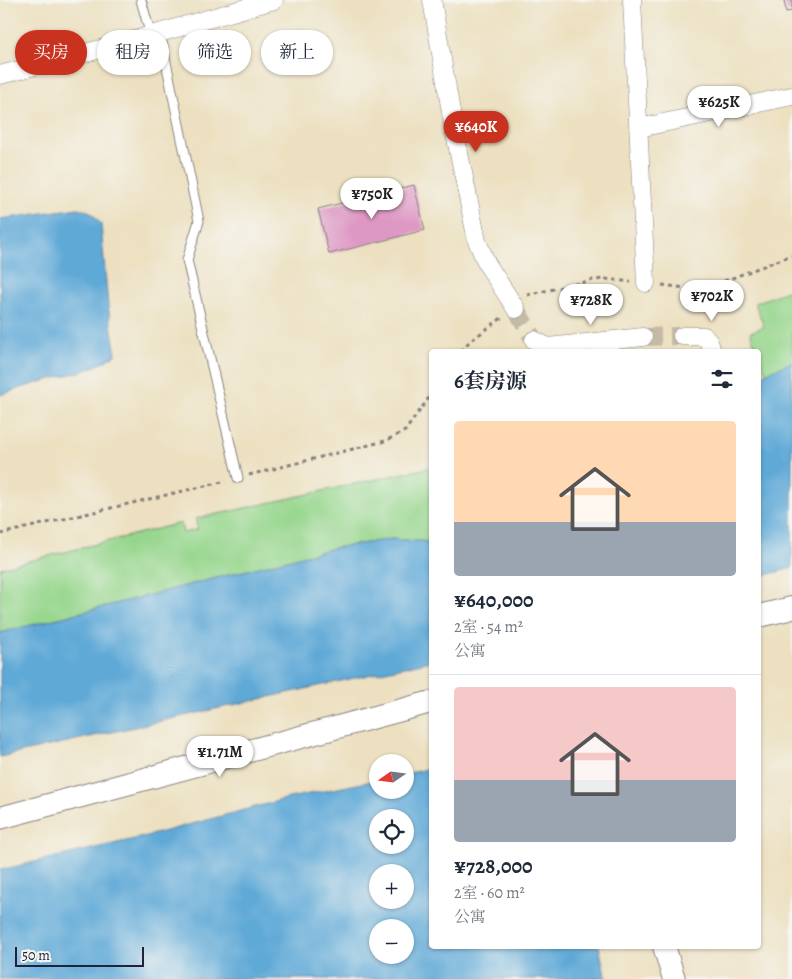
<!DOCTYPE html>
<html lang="zh">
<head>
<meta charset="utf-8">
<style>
  :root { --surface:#fff; --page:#f2f2f3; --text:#1f2937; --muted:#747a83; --line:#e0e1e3; --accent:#c8321e }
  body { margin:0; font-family:Alegreya,"Noto Serif SC",serif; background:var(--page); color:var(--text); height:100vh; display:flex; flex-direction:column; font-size:19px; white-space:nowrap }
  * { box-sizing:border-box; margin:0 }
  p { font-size:16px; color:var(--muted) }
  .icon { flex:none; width:28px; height:28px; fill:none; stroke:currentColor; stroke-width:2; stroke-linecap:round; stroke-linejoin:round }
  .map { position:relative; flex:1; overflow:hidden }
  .details { position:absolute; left:429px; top:349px; width:332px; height:600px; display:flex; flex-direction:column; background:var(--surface); border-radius:5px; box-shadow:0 1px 4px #0004 }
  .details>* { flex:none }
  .banner { position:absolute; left:15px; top:30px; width:339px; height:45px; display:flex; gap:10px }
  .needle { width:32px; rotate:256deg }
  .fabs { position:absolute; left:369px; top:754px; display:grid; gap:10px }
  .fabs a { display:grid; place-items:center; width:45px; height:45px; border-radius:50%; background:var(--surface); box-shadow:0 1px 4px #0004; font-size:25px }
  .scale { position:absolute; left:15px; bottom:12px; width:129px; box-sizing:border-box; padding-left:5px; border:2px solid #22223b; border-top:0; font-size:14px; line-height:18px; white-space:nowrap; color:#22223b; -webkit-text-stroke:4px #f6f6f2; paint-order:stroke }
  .price { position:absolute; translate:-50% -42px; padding:0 11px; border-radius:18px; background:#fff; color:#222; font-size:16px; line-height:32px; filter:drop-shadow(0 1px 2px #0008) }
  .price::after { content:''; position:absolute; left:50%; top:30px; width:15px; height:11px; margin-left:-8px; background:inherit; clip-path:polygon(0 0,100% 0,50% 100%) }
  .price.current { background:var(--accent); color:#fff }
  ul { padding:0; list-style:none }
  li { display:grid; align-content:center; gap:10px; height:265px; padding:0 25px }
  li+li { border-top:1px solid var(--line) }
  li span { display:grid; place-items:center; height:155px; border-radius:5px; color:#555 }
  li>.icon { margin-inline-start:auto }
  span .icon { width:90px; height:90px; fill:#fffc; stroke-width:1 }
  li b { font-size:21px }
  h2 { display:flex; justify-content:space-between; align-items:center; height:60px; padding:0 25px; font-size:21px }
  .pill { padding:0 18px; border-radius:22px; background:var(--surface); box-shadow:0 1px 4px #0004; font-size:18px; line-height:45px }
  .pill.current { background:var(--accent); color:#fff }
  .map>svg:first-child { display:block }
  .green { fill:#96d68c; stroke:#5c7c64 }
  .water { fill:#5fa9d7; stroke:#406689; fill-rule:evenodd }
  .building { fill:#de98c4 }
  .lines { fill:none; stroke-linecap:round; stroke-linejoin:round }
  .minor-tunnel { stroke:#c4baa5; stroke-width:18; stroke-dasharray:18 9; stroke-linecap:butt }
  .service-casing { stroke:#87817e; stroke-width:11 }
  .minor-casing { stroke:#87817e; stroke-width:19 }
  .tertiary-casing { stroke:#87817e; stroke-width:24 }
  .path { stroke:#87817e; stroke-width:3; stroke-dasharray:4 4; stroke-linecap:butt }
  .service { stroke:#fff; stroke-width:9 }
  .minor { stroke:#fff; stroke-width:18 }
  .tertiary { stroke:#fff; stroke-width:22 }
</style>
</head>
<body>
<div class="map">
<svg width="792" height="979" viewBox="0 0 792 979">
  <rect width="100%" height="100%" fill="#f6f6f2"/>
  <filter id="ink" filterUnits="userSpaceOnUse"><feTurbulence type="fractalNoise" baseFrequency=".02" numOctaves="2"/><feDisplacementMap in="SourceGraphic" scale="10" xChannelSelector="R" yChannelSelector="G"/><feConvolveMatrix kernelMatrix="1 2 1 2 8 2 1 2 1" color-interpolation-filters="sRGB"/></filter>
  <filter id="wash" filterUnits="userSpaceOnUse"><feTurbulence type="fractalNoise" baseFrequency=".0096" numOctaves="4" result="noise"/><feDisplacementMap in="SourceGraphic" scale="20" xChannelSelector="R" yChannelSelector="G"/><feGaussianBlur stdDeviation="1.12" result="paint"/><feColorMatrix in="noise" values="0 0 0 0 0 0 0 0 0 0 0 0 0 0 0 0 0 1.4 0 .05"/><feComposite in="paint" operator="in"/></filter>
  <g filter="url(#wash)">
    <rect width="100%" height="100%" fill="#ece0c0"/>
    <path class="green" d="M792 289V362L766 373 750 332 764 327 755 303Z
      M427 468 431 469V542L392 539 334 548 0 633V568L181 523 183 533 198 529 195 519Z"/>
    <path class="water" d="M78 208 91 212 101 224 108 306 116 354C91 372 76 372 48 380 32 384 16 390 0 395V219Z
      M792 362V568L759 577V376Z
      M392 539 431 542V661L0 757V633L334 548Z
      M431 768V946H599L606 979H0V870L143 837 289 798 377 780 378 790H405V774ZM378 818H405V845H378ZM378 872H405V900H378ZM378 928H405V955H378Z"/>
    <g id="blocks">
      <path class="building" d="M784 0H792V11L786 12Z
        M414 185 425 230 329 254 318 209Z"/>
    </g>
  </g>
  <g filter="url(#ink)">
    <use href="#blocks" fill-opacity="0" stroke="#87817e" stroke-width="1"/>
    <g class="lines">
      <path class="minor-tunnel" d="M516 309 534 340
        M643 337 682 336"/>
      <g class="service-casing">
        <path id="service" d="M141 0 151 36
          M160 33 199 221 187 260 238 478"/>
      </g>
      <g class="minor-casing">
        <path id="minor" d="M432 0 453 124 477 241 487 264 516 309
          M632 0 646 283
          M0 75 128 42 274 0
          M639 128 792 96
          M682 336H704L709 342 712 351
          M534 340 548 347 643 337"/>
      </g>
      <g class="tertiary-casing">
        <path id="tertiary" d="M759 616 792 608
          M0 818 431 702
          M664 946 674 979"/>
      </g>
      <path class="path" d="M662 285 701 290 792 255
        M527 295 593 280 606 279 631 282
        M461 351 469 342 503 317
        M249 475 385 441 405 431 431 395
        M0 534 226 481"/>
      <use href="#service" class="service"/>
      <use href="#minor" class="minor"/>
      <use href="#tertiary" class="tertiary"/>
    </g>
  </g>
</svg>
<div class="fabs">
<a><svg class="needle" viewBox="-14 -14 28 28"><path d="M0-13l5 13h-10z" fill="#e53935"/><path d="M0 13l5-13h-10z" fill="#747a83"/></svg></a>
<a><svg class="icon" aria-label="locate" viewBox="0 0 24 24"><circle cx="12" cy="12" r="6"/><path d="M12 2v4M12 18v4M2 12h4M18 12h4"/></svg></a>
<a>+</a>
<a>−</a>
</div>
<div class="scale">50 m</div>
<b class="price" style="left:719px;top:128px">¥625K</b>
<b class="price current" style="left:476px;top:153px">¥640K</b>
<b class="price" style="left:372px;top:220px">¥750K</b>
<b class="price" style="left:712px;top:322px">¥702K</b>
<b class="price" style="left:591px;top:326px">¥728K</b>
<b class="price" style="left:220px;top:778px">¥1.71M</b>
<div class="banner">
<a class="pill current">买房</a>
<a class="pill">租房</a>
<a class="pill">筛选</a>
<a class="pill">新上</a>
</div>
<section class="details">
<h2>6套房源<svg class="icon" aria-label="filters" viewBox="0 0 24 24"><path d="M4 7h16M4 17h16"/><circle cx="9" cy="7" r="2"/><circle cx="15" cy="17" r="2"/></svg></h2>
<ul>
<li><span style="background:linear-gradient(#ffd9b3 65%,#9aa5b1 0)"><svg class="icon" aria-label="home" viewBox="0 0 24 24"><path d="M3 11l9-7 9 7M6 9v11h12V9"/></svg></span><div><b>¥640,000</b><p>2室 · 54 m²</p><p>公寓</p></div></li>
<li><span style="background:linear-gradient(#f6c9c9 60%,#9aa5b1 0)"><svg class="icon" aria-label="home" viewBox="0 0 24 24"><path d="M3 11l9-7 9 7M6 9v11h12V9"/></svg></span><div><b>¥728,000</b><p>2室 · 60 m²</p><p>公寓</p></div></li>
</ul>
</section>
</div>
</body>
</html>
